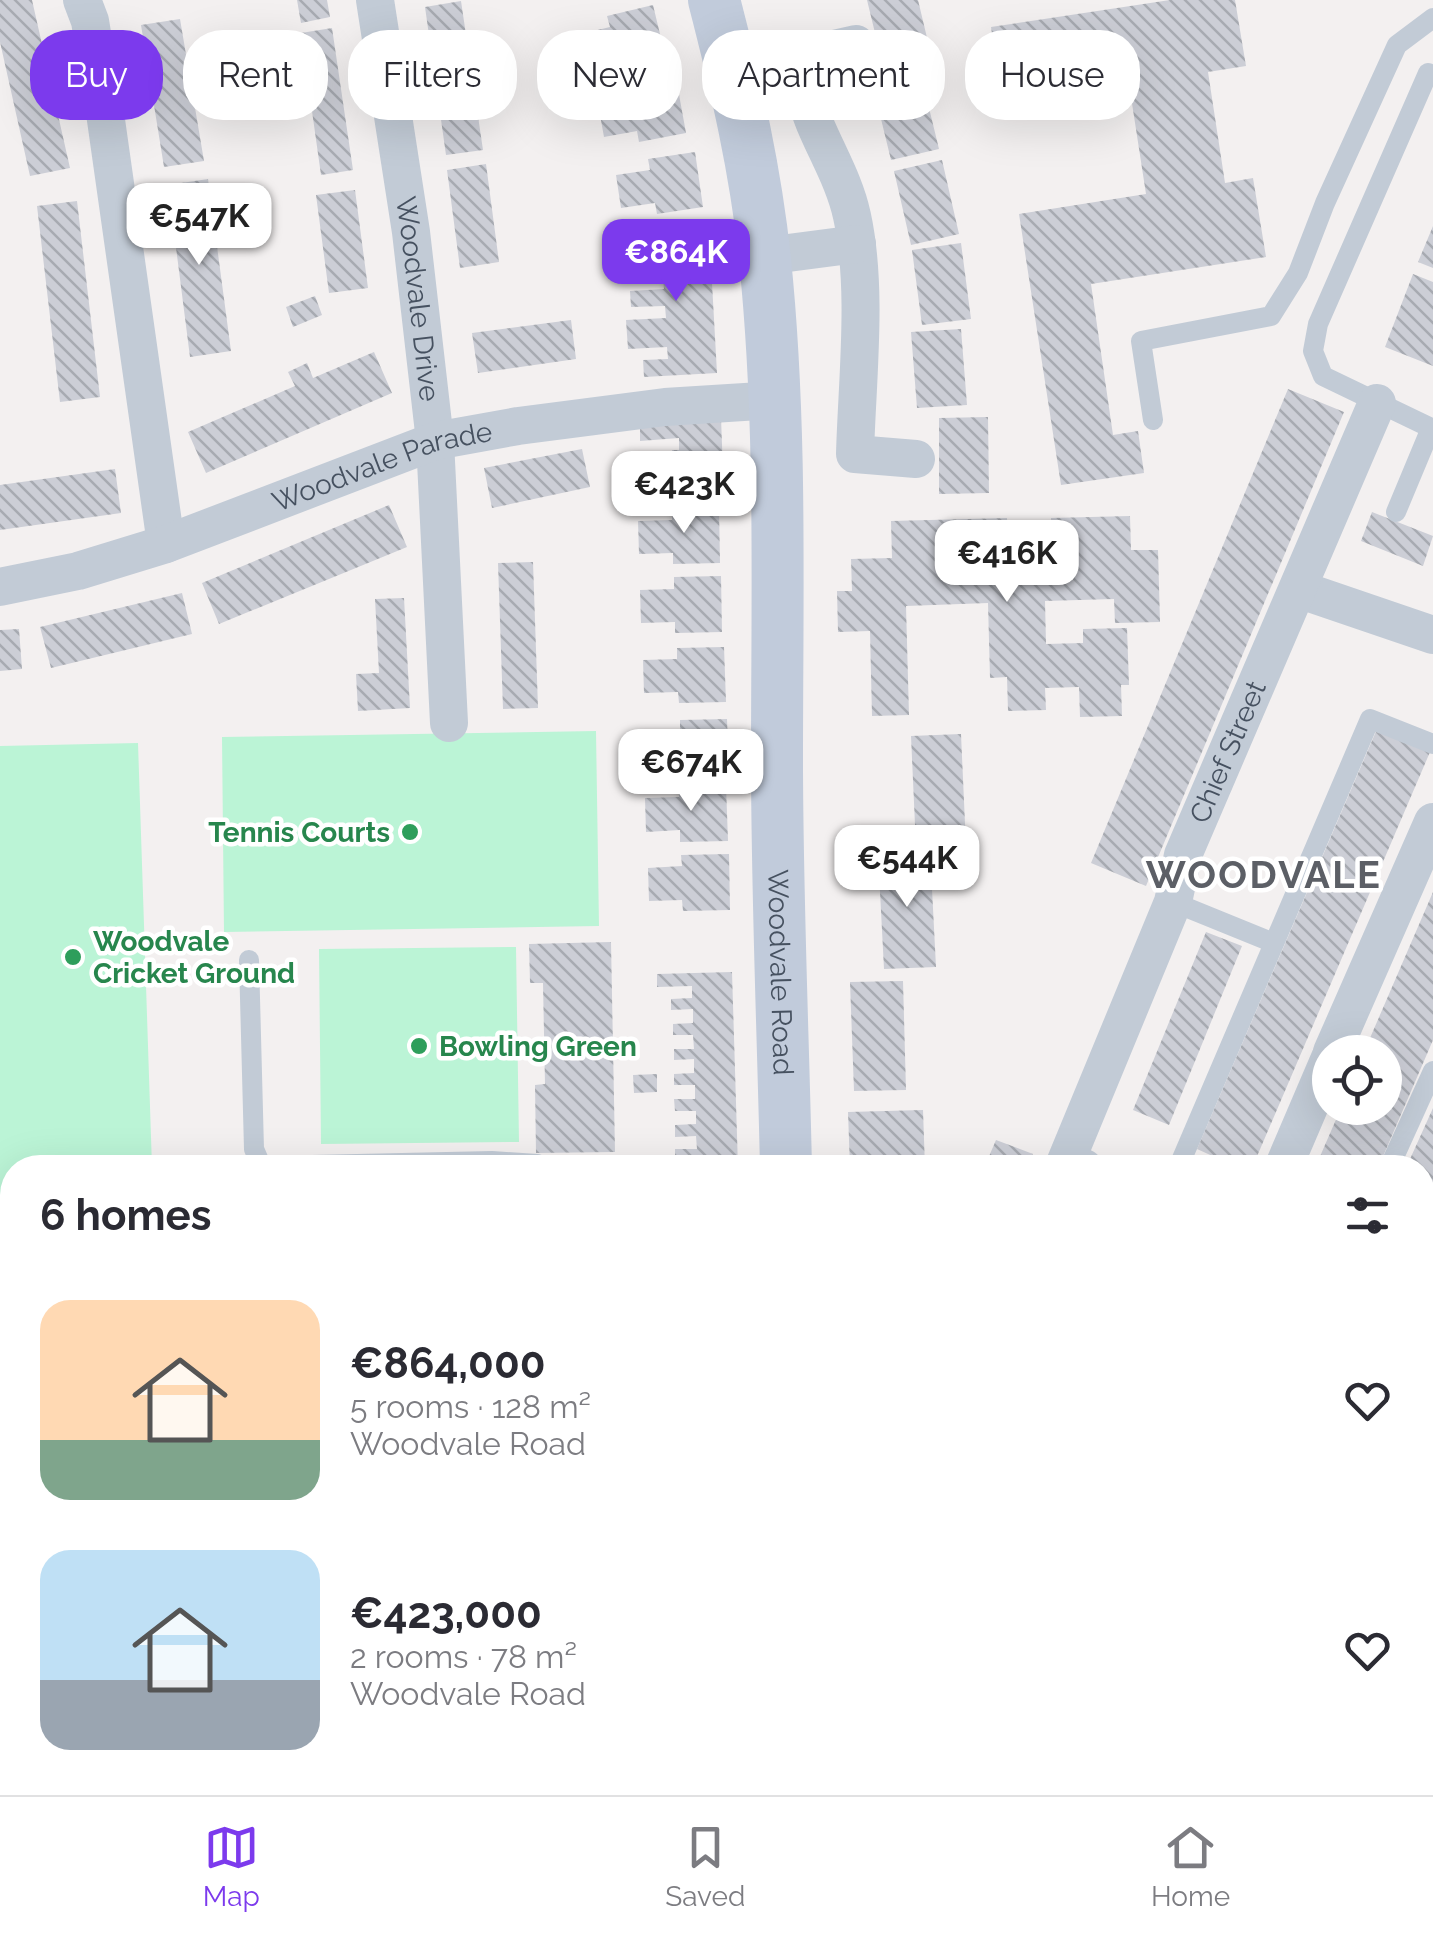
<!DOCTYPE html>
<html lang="en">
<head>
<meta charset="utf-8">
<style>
  :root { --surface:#fff; --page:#f7f7f7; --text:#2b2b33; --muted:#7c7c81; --line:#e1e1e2; --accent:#7c3aed }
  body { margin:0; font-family:Raleway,sans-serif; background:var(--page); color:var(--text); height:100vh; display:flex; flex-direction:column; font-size:38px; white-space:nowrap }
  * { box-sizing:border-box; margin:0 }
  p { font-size:32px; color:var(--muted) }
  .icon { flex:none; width:55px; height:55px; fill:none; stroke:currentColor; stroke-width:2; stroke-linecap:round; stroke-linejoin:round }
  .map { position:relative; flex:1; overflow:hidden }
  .side { position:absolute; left:0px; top:1155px; width:1435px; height:640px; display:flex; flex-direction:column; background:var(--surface); border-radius:40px 40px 0 0; box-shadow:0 10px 40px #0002 }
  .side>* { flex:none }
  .guide { position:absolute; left:30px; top:30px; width:1375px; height:90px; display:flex; gap:20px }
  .buttons { position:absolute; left:1312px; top:1035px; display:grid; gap:20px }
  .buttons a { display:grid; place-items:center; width:90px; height:90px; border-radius:50%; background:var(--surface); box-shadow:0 10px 40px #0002; font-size:50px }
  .price { position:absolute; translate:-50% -85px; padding:0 22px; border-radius:20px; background:#fff; color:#222; font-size:32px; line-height:65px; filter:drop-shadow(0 2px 5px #0008) }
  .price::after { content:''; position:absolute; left:50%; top:60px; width:30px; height:22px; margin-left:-15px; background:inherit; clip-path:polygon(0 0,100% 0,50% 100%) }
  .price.current { background:var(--accent); color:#fff }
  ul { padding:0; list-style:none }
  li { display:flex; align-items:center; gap:30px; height:250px; padding:0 40px }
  li span { display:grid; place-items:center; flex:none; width:280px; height:200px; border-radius:30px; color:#555 }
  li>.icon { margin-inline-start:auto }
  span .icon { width:120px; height:120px; fill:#fffc; stroke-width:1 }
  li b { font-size:42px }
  h2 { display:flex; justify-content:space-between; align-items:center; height:120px; padding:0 40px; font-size:42px }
  .chip { padding:0 35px; border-radius:40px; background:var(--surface); box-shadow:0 10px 40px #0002; font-size:35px; line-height:90px }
  .chip.current { background:var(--accent); color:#fff }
  .tabs { display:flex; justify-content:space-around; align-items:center; height:140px; border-top:2px solid var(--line); background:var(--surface); font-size:28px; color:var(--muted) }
  .tabs a { display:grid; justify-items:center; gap:5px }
  .tabs .current { color:var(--accent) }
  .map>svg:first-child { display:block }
  .park { fill:#bbf4d6 }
  .building { fill:url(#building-back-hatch) }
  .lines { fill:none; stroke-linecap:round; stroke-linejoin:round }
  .lane { stroke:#c2cbd6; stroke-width:20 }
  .street { stroke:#c2cbd6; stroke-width:38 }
  .secondary { stroke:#c1cbdb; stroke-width:52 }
  .leisure-dot { fill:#2e9e5b; stroke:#fff; stroke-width:4 }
  .labels { text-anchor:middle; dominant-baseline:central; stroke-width:9; stroke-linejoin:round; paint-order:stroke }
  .street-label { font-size:28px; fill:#465160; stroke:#fff }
  .leisure-label { font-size:28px; font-weight:bold; fill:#27864d; stroke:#fff; text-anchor:start }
  .district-label { font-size:38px; font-weight:bold; letter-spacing:2.5px; fill:#5c5f66; stroke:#fff }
</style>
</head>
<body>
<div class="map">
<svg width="1433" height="1795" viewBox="0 0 1433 1795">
  <defs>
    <pattern id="building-back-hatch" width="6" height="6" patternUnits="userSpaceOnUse" patternTransform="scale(2.5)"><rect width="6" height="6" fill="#ccced6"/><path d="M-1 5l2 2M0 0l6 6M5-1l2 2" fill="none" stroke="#a7aab1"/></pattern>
  </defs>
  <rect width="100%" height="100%" fill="#f3f0f0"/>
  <path class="park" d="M596 731 599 926 224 932 222 737Z
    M138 743 152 1167 12 1168V1341L5 1343 0 1351V746Z
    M516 947 519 1142 321 1144 319 949Z
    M0 1673 12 1678V1782L231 1783 251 1795H0Z"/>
  <path class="building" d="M0 0H32L70 168 30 176 0 42Z
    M297 0H327L330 17 301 23Z
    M867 0H918L933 63 885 74Z
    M1170 0H1235L1246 66 1208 72 1225 183 1253 178 1266 257 1091 284 1113 435 1138 431 1144 473 1061 485 1019 214 1146 194 1129 84 1002 103 991 27Z
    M461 1 483 150 446 155 425 7Z
    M653 5 666 59 620 70 618 59 585 67 583 61 557 67 554 57 581 51 577 35 610 27 607 16Z
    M180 19 204 161 164 167 141 25Z
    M332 28 353 170 321 175 301 33Z
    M921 75 939 149 891 160 873 86Z
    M676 78 686 133 639 142 637 131 604 137 598 104 631 98 629 87Z
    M695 152 703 207 657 214 655 203 621 208 616 175 650 170 648 159Z
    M942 160 959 234 911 245 894 171Z
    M486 164 499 262 460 268 447 170Z
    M208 179 231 351 190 357 168 185Z
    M355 190 368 288 329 293 316 195Z
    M77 201 100 397 60 402 37 206Z
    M1433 226V268L1418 262Z
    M709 229 717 373 644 377 643 360 668 359 667 347 628 349 626 320 666 318 665 306 631 307 630 291 664 289 663 278 629 280 628 262 662 260V249L637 251 636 233Z
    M961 243 971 319 922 325 912 250Z
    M1413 274 1433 282V366L1385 347Z
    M315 296 322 315 293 327 286 307Z
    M571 320 576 359 478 373 472 333Z
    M961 329 967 405 917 408 911 332Z
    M374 352 392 393 206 473 188 432 295 386 288 372 307 363 313 378Z
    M1288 389 1344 412 1146 886 1091 863Z
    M721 417 724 500 674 502 673 476 640 477 639 461 673 460 672 450H679V438L640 441V423Z
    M988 417 989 493 939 494V418Z
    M582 449 590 487 492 508 484 468Z
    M115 469 121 513 0 530V485Z
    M389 505 407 547 219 624 202 583Z
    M719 507 720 563 673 564V553L639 554 638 521 672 520V508Z
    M1372 512 1433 536 1423 566 1361 541Z
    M1130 516 1131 550H1158L1160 622 1115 623 1114 599 1045 601 1046 644 1083 643V629L1127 628 1129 685H1121L1122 716 1080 717 1079 687 1045 688 1046 710 1008 711 1007 677 990 678 988 603 906 606 909 715 872 716 870 631 838 632 837 591H852L851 559 892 558 891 521 1007 518 1008 554 1052 553 1051 518Z
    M533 562 538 708 503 709 498 563Z
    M721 576 722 632 675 633V622L641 623 640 590 674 589V577Z
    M182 593 192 634 51 668 40 627Z
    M404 598 410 708 358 711 356 674 379 673 375 599Z
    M19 629 22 669 0 671V630Z
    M724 647 726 702 679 703 678 692 644 693 643 660 677 659V648Z
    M727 719 729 774 681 775V765H647L646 732 680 731V720Z
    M1377 729 1430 752 1252 1168H1239L1197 1149Z
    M961 734 966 846 916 847 911 736Z
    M726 785 728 841 680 842V830L646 832 645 798 679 797V786Z
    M930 850 936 967 884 969 878 853Z
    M729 854 730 910 683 911 682 900 649 901 648 868 682 866 681 855Z
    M1433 892V1040L1427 1054 1378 1168H1315L1341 1108H1385V1052H1364Z
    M1206 932 1242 946 1169 1125 1133 1110Z
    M611 942 615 1152 536 1153 535 1085 545 1084 543 983H530L529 944Z
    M732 972 738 1168H697V1159L675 1160V1149H697L696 1136 675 1137V1125L696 1124V1111H675L674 1099H695V1085H674V1074L694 1073V1059L674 1060V1049H694L693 1035H673V1024L693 1023V1009L671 1010V999L692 998V986L657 987V974Z
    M903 981 906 1090 854 1091 850 982Z
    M657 1074V1092L634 1093 633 1075Z
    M1433 1108V1204L1422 1227V1168H1406Z
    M923 1110 925 1168H850L848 1112Z
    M996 1140 1033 1154 1028 1168H984Z
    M1422 1333 1433 1337V1379L1422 1375Z
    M1422 1429 1433 1433V1475L1422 1470Z
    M0 1463H6L8 1508H0Z
    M1422 1526 1433 1530V1571L1422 1567Z
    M1422 1624 1433 1628V1670L1422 1665Z
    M1422 1730 1433 1734V1779L1422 1774Z
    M511 1782H562V1795H511Z
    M644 1782V1795H595L594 1784Z
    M660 1782H777V1795H660Z
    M902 1782H948L949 1795H903Z
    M1039 1782H1072L1102 1795H1034Z
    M1237 1782H1325L1355 1795H1267Z"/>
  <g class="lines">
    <path class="lane" d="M1153 420 1141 341 1271 316 1298 273 1325 203 1397 45 1433 18
      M1396 512 1431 428 1323 376 1313 351 1318 324 1428 73 1433 76
      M1173 902 1274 943
      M249 960 254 1149 260 1163 267 1166 492 1161 537 1164 546 1168
      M1178 1168 1370 719 1433 744
      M1389 1168 1433 1071
      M1422 1400 1433 1405
      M1422 1602 1433 1606
      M1384 1782 1414 1795"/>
    <g class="street">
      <path d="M82 0 90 21 105 113 166 544"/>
      <path id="s1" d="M375 0 411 232 435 441 449 723"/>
      <path d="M856 44 794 58C800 80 806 102 815 124 828 155 845 183 852 216 868 289 857 380 855 454L916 459"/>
      <path d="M765 256 857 244"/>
      <path id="s2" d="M0 587 78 571 166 544 435 441 518 426 665 407 776 400"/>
      <path d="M1298 589 1433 635"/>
      <path d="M1332 1052 1433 822"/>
      <path id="s3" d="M1084 1168 1066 1161 1173 902 1183 855 1377 403"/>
      <path d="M1283 1168 1330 1058"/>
      <path d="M1422 1305 1433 1281"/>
      <path d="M1422 1497 1433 1501"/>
      <path d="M1422 1701 1433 1706"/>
      <path d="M1150 1782 1180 1795"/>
      <path d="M998 1795 1003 1782"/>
    </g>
    <g class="secondary">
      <path id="s4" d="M714 0C736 85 756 172 765 260 782 425 777 593 777 759 777 895 783 1031 786 1168"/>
      <path d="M0 1607 12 1611"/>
      <path d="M329 1782 349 1795"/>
      <path d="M835 1782 836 1795"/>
    </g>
  </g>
  <g class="leisure-dot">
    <circle cx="410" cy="832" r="10"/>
    <circle cx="73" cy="957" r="10"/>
    <circle cx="419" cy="1046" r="10"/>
  </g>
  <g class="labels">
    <g class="street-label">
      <text stroke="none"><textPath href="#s1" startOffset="302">Woodvale Drive</textPath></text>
      <text stroke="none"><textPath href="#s2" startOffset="402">Woodvale Parade</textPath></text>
      <text stroke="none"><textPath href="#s3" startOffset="460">Chief Street</textPath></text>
      <text stroke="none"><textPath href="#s4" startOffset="978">Woodvale Road</textPath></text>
    </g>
    <g class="leisure-label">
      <text x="390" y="832" text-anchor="end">Tennis Courts</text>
      <text x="93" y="941">Woodvale<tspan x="93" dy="32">Cricket Ground</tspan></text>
      <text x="439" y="1046">Bowling Green</text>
    </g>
    <g class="district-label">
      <text x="1264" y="874">WOODVALE</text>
    </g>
  </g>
</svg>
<div class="buttons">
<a><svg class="icon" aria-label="locate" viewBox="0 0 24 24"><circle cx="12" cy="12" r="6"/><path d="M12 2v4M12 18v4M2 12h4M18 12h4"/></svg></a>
</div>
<b class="price" style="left:199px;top:268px">€547K</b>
<b class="price current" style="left:676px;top:304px">€864K</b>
<b class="price" style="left:684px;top:536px">€423K</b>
<b class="price" style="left:1007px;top:605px">€416K</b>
<b class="price" style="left:691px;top:814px">€674K</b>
<b class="price" style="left:907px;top:910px">€544K</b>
<div class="guide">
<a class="chip current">Buy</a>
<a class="chip">Rent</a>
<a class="chip">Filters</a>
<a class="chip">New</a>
<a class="chip">Apartment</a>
<a class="chip">House</a>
</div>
<section class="side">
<h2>6 homes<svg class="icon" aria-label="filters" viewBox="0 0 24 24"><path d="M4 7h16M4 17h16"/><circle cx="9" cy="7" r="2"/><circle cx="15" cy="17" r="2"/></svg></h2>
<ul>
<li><span style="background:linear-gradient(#ffd9b3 70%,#7fa58c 0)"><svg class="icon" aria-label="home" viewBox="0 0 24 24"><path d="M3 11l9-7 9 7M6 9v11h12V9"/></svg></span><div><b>€864,000</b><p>5 rooms · 128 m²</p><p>Woodvale Road</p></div><svg class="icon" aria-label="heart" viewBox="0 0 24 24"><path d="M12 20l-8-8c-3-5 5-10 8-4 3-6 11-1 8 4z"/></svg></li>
<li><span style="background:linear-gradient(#bfe0f5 65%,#9aa5b1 0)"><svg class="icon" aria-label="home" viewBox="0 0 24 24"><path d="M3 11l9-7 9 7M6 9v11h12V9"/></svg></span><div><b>€423,000</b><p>2 rooms · 78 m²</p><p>Woodvale Road</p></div><svg class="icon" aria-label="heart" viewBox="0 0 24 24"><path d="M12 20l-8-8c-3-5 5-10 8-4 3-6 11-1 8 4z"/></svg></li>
</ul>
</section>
</div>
<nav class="tabs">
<a class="current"><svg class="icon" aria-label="map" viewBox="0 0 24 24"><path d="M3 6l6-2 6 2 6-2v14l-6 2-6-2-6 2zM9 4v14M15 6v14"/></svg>Map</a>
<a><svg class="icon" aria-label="saved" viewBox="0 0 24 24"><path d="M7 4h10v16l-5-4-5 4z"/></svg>Saved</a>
<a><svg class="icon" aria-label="home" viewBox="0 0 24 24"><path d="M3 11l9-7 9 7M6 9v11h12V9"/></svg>Home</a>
</nav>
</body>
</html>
